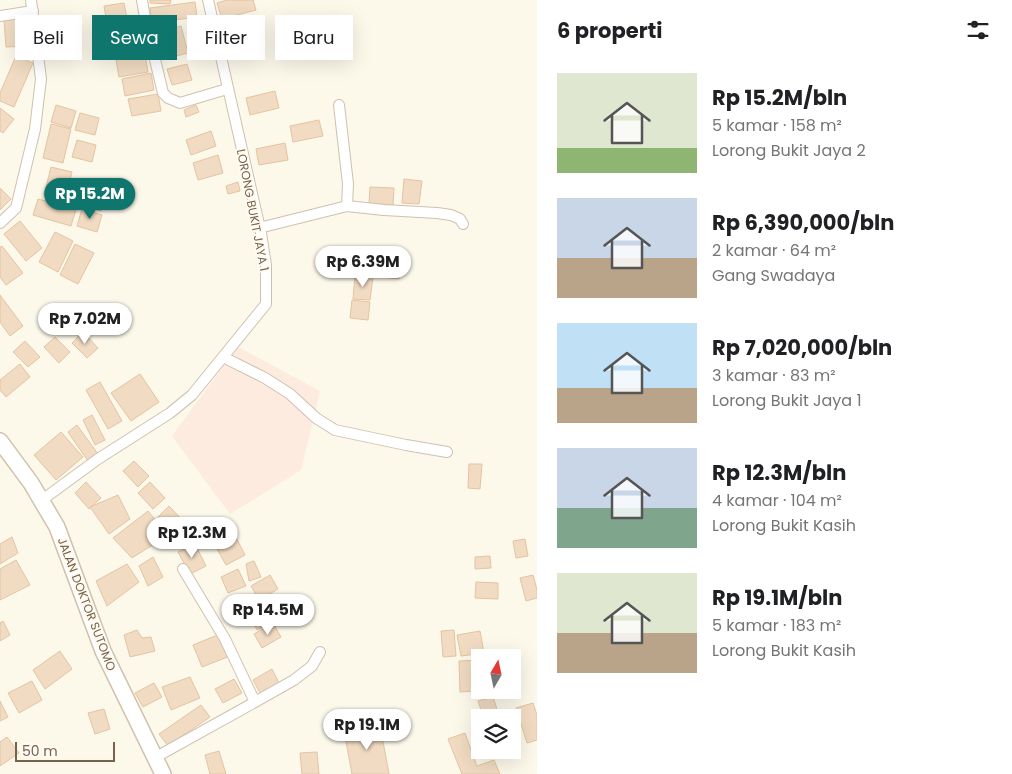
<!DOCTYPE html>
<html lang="id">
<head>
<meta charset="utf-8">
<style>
  :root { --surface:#fff; --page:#f2f2f2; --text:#202124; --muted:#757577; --accent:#0f766e }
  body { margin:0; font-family:Poppins,sans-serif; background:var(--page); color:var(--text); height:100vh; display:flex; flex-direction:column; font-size:19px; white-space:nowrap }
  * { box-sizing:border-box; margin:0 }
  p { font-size:16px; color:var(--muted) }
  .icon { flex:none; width:28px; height:28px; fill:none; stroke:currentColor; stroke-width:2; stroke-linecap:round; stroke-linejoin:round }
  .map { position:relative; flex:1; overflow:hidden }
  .details { display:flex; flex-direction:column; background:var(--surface); width:475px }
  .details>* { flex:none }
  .top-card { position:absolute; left:15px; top:15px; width:446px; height:45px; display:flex; gap:10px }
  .needle { width:32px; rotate:9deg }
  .fabs { position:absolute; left:471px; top:649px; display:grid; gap:10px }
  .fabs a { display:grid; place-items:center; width:50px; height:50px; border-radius:0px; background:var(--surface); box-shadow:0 5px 20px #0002; font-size:25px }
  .scale { position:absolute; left:15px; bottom:12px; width:100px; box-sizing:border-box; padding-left:5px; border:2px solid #77624d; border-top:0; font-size:14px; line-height:18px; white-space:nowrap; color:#77624d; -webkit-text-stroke:4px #fffbf0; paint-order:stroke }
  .price { position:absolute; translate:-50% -42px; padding:0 11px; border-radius:18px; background:#fff; color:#222; font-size:16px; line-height:32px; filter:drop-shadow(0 1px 2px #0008) }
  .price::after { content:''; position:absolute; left:50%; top:30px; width:15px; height:11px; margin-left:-8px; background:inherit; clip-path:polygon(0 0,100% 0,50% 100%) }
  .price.active { background:var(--accent); color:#fff }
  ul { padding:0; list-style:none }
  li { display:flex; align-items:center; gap:15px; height:125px; padding:0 20px }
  li span { display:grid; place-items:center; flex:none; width:140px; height:100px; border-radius:0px; color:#555 }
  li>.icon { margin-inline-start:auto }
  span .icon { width:60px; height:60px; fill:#fffc; stroke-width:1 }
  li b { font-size:21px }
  h2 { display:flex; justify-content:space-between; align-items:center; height:60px; padding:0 20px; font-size:21px }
  .chip { padding:0 18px; border-radius:0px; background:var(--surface); box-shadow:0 5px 20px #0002; font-size:18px; line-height:45px }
  .chip.active { background:var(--accent); color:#fff }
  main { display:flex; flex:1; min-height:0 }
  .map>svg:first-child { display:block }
  .commercial { fill:#fcebde }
  .building { fill:#f1dbc2; stroke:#e4c4a2 }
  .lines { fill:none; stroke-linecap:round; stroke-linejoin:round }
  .street-casing { stroke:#cfc1af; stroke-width:12 }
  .secondary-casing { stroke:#d1c2ad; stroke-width:18 }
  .street { stroke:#fff; stroke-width:10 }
  .secondary { stroke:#fff; stroke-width:15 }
  .labels { text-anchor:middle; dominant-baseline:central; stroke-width:4; stroke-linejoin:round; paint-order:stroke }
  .street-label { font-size:12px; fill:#77624d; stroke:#fffbf0 }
</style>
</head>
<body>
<main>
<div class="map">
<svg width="537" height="774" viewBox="0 0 537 774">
  <rect width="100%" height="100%" fill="#fcf8ea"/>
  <path class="commercial" d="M238 347 320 391 301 470 230 514 172 436Z"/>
  <path class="building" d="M150 0H171L170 4 150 3Z
    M227 0H253L256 10 222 19 217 3Z
    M195 2 197 17 152 23 150 8Z
    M124 3 127 19 107 23 104 6Z
    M22 18 24 46 6 47 4 20Z
    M133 19 136 36 107 42 103 25Z
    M181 26 188 53 164 59 157 32Z
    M138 37 141 54 112 59 108 43Z
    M145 55 148 72 119 77 116 60Z
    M16 56 33 63 14 107 0 101V93Z
    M187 64 192 80 172 85 167 69Z
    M151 73 154 90 125 96 122 79Z
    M275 91 279 108 250 115 246 98Z
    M158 94 161 111 132 116 128 99Z
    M56 105 76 111 71 128 51 122Z
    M196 105 199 112 186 117 184 110Z
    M0 108 14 119 3 133 0 131Z
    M80 113 99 118 95 135 75 130Z
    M319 120 323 136 293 142 290 126Z
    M51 124 71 129 63 163 43 158Z
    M211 131 216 146 191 155 186 140Z
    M77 140 96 145 92 162 72 157Z
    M285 143 288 160 259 165 256 149Z
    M218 155 223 173 198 180 193 163Z
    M51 167 72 172 65 200 44 195Z
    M404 179 422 181 419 204 402 203Z
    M238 182 240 191 228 194 226 186Z
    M370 187 394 188 393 205 369 204Z
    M0 188 11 199 0 210Z
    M86 189 106 194 101 211 82 206Z
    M38 199 76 209 71 226 33 215Z
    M82 209 102 215 97 232 77 226Z
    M20 221 42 248 26 261 4 234Z
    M55 232 73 241 58 272 39 262Z
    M75 244 94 253 78 284 60 275Z
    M2 246 23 273 6 285 0 277V247Z
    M384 259 401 261 399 279 381 277Z
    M355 275 373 277 370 300 353 299Z
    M0 295 23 326 10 336 0 322Z
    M352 300 370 302 368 320 350 318Z
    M83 332 98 348 87 358 72 343Z
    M55 337 70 352 59 363 44 347Z
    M25 341 40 357 28 367 13 352Z
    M20 364 30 377 6 397 0 390V380Z
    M140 374 159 402 131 421 111 393Z
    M100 382 122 421 108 429 86 390Z
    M92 415 105 440 95 445 83 420Z
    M77 425 98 454 88 461 68 432Z
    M61 432 83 457 56 480 34 455Z
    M134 461 149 476 138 487 123 471Z
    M469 464H482L480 489 468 488Z
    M86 482 101 498 89 509 75 493Z
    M150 482 165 498 153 509 138 493Z
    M118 495 130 519 109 534 90 507Z
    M169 506 184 522 173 533 158 517Z
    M148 511 168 535 132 558 113 538Z
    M227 520 245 555 226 565 207 531Z
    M12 537 18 553 0 564V544Z
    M525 539 528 556 516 558 513 541Z
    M195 544 206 566 190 574 178 552Z
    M490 556 491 568 475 569V557Z
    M153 557 163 577 148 586 139 566Z
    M16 560 30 585 0 600V569Z
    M254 561 261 577 249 581 246 564Z
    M127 564 139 582 107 606 96 581Z
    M238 569 246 586 228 593 221 577Z
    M270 575 278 589 259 600 251 586Z
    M533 575 537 590V598L526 601 520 578Z
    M476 582 498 583V599L475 598Z
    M267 612 273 622 257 630 252 620Z
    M3 621 10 635 0 641V623Z
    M273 623 281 637 262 648 254 634Z
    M137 630 142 638 151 637 155 651 130 657 124 635Z
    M454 630 456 656 443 657 441 631Z
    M480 631 484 653 461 656 457 635Z
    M220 634 230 656 202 667 193 645Z
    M60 651 72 669 45 689 33 670Z
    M480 660V690H487L460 692 459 661Z
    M272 669 279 683 260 693 253 680Z
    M190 677 200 698 171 710 162 687Z
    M234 679 242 693 223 703 215 689Z
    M32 681 42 700 19 713 8 693Z
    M154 683 162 697 143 707 135 693Z
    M493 697 500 718H484L478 701Z
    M0 701 8 717 0 721Z
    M533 703 537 715V740L527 743 516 708Z
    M201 705 210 717 168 746 159 734Z
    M104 709 110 729 95 734 88 713Z
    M380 725 389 774H352L344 731Z
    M465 733 477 766 494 760 500 774H462L448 739Z
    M7 737 19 753 0 766V742Z
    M219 751 226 774H210L205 755Z
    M317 752 319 774H302L300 753Z"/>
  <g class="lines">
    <g class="street-casing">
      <path id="street" d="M142 0 145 18 163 93 168 98 180 103 227 89
        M0 16 33 11
        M347 206 384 210 437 213 451 215 460 219 463 224
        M0 223 16 208 35 129 41 79 31 0
        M259 228 347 206 348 184 339 105
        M223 357 265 378 290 394 316 418 335 430 406 445 447 452
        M42 500 98 459 170 413 192 395 266 304V265L261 233 208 0
        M255 702 294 680 312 666 320 652
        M156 757 255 702 225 639 183 569"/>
    </g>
    <g class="secondary-casing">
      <path id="secondary" d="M0 441 31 483 57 527 103 651 163 774"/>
    </g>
    <use href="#street" class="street"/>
    <use href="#secondary" class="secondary"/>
  </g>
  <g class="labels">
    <g class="street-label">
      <text transform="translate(253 210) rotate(79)">LORONG BUKIT JAYA 1</text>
      <text transform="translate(87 604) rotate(69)">JALAN DOKTOR SUTOMO</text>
    </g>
  </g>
</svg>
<div class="fabs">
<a><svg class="needle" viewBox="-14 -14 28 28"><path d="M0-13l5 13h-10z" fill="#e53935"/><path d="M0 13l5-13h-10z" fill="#757577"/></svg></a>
<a><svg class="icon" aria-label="layers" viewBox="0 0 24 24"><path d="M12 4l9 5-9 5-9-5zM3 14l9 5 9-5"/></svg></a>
</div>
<div class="scale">50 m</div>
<b class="price active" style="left:90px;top:220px">Rp 15.2M</b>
<b class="price" style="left:363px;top:288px">Rp 6.39M</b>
<b class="price" style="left:85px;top:345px">Rp 7.02M</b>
<b class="price" style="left:192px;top:559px">Rp 12.3M</b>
<b class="price" style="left:268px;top:636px">Rp 14.5M</b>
<b class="price" style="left:367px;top:751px">Rp 19.1M</b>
<div class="top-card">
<a class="chip">Beli</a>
<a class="chip active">Sewa</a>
<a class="chip">Filter</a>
<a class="chip">Baru</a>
</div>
</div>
<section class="details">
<h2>6 properti<svg class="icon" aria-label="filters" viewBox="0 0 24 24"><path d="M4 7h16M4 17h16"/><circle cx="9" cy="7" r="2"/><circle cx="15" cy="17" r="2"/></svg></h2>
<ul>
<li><span style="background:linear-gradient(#dfe7d0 75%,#8fb573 0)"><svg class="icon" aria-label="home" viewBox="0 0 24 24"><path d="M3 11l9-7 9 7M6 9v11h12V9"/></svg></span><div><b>Rp 15.2M/bln</b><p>5 kamar · 158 m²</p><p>Lorong Bukit Jaya 2</p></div></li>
<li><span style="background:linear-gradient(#c9d6e8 60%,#b9a48a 0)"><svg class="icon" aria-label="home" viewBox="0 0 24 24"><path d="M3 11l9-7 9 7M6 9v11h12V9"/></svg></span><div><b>Rp 6,390,000/bln</b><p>2 kamar · 64 m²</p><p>Gang Swadaya</p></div></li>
<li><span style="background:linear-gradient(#bfe0f5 65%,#b9a48a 0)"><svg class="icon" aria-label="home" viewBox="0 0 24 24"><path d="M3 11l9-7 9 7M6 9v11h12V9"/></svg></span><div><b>Rp 7,020,000/bln</b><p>3 kamar · 83 m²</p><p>Lorong Bukit Jaya 1</p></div></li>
<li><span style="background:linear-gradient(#c9d6e8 60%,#7fa58c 0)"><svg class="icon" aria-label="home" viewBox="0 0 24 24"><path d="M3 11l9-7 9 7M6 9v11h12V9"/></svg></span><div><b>Rp 12.3M/bln</b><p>4 kamar · 104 m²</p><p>Lorong Bukit Kasih</p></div></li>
<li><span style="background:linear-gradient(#dfe7d0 60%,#b9a48a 0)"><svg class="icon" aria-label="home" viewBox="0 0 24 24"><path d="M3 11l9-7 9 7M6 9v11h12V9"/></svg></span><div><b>Rp 19.1M/bln</b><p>5 kamar · 183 m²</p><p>Lorong Bukit Kasih</p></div></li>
</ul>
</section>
</main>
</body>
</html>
